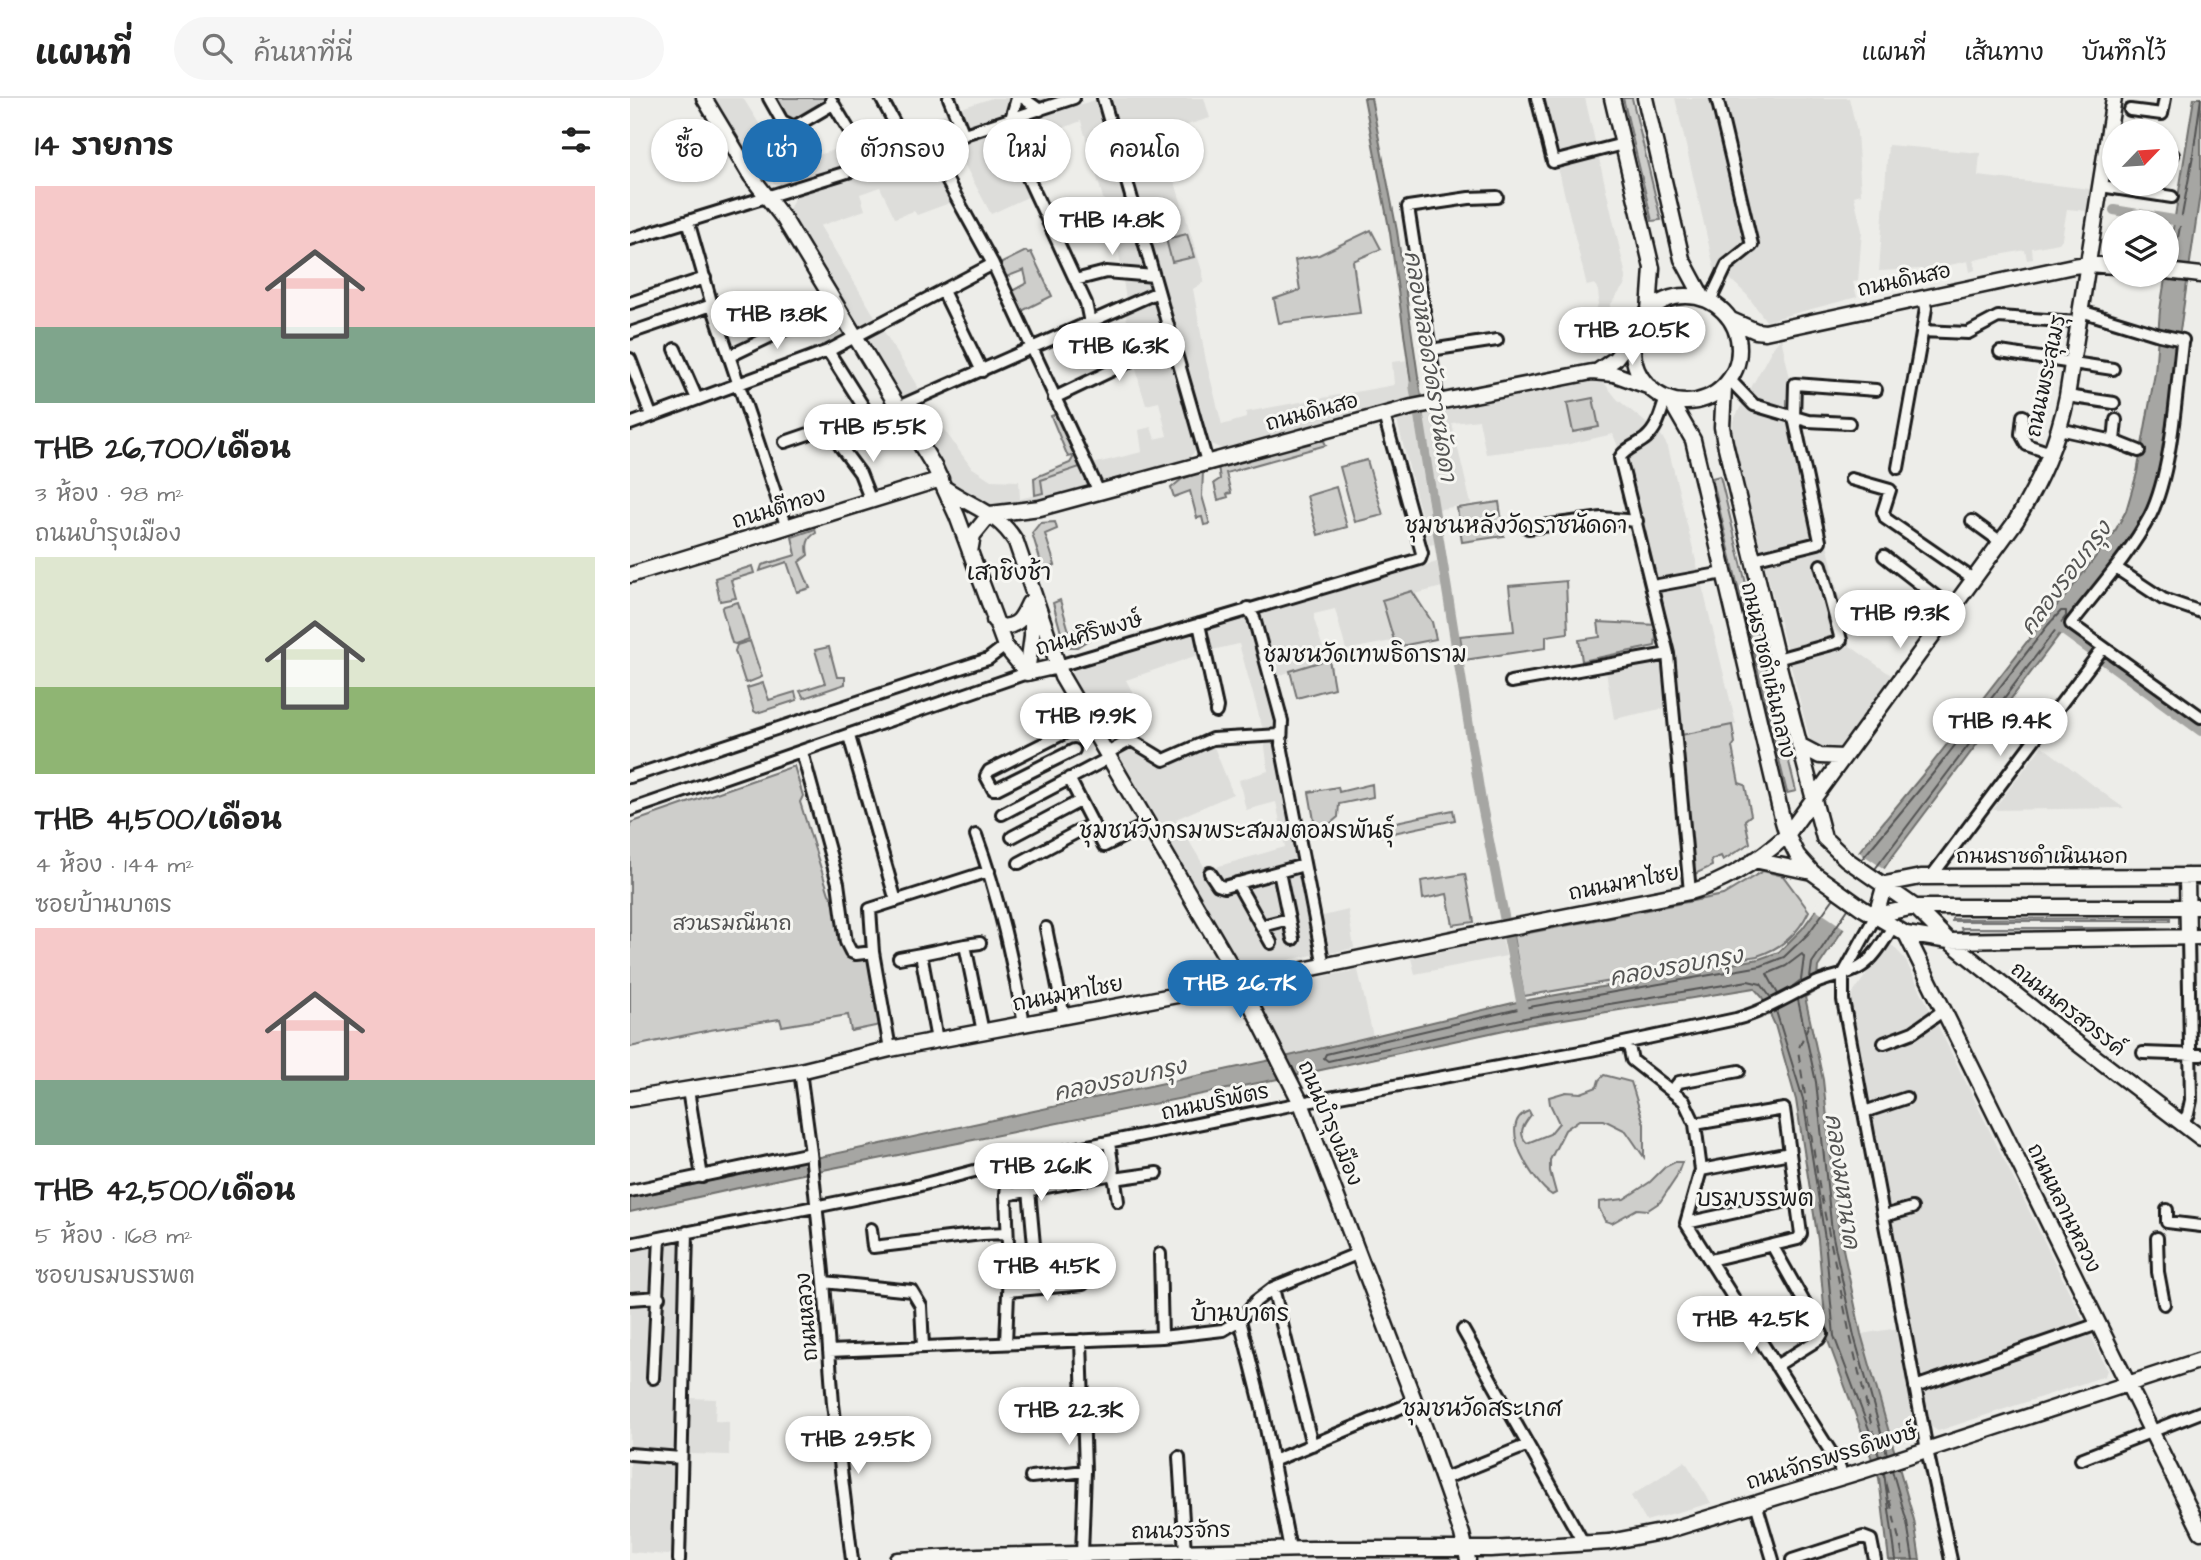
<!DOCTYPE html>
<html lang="th">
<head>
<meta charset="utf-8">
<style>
  :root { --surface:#fff; --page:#f6f6f6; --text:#222; --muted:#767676; --line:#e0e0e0; --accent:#1f6fb2 }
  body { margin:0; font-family:"Architects Daughter","Playpen Sans Thai",sans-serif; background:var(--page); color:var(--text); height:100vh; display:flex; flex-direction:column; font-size:26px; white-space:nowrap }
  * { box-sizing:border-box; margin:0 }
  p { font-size:23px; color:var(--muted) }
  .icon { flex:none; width:38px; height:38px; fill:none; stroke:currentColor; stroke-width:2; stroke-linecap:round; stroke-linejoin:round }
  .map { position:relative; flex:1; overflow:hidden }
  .sheet { display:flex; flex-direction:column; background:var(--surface); width:630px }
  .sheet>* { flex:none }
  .guide { position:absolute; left:21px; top:21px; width:665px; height:63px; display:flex; gap:14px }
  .needle { width:46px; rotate:65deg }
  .buttons { position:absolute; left:1472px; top:21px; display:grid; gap:14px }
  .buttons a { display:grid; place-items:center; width:77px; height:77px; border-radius:50%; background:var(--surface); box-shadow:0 2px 5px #0004; font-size:35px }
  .price { position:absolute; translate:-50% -60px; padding:0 16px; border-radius:24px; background:#fff; color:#222; font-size:23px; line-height:46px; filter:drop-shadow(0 2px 4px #0008) }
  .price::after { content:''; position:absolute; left:50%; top:42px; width:21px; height:16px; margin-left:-10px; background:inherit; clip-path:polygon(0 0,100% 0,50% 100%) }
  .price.on { background:var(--accent); color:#fff }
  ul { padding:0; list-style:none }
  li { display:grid; align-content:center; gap:14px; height:371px; padding:0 35px }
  li span { display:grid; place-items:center; height:217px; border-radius:0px; color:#555 }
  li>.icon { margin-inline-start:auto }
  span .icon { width:126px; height:126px; fill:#fffc; stroke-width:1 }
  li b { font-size:30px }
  h2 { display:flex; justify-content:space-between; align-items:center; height:84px; padding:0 35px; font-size:30px }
  .chip { padding:0 24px; border-radius:32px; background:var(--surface); box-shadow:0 2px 5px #0004; font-size:24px; line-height:63px }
  .chip.on { background:var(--accent); color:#fff }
  header { display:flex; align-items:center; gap:42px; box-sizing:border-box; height:98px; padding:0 35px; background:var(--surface); border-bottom:2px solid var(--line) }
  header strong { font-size:33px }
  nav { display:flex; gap:38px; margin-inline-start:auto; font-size:24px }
  .search { width:490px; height:63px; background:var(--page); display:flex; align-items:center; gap:18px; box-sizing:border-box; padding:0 24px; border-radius:38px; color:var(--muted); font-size:26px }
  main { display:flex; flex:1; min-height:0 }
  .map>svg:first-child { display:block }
  .built { fill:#ddddda; fill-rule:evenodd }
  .green { fill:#cececb; stroke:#757574; stroke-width:2 }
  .water { fill:#a6a6a3; stroke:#6f6f6d; stroke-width:2 }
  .pier { fill:#edede9 }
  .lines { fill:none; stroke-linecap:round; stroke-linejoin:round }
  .shore { stroke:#535352; stroke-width:2 }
  .canal { stroke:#a6a6a3; stroke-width:10 }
  .ferry { stroke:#535352; stroke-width:2; stroke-dasharray:9 7; stroke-linecap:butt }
  .minor-casing { stroke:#1c1c1c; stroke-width:16 }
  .major-casing { stroke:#1c1c1c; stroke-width:19 }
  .minor { stroke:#f6f6f2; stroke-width:10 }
  .major { stroke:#f6f6f2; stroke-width:14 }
  .labels { text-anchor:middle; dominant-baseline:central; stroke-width:6; stroke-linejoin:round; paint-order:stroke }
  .street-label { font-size:21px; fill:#1c1c1c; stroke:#f6f6f2 }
  .park-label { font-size:21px; fill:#515151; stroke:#f6f6f2 }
  .water-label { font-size:23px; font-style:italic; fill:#535352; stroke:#f6f6f2 }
  .neighbourhood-label { font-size:23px; fill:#1c1c1c; stroke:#f6f6f2 }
  .quarter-label { font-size:24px; fill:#1c1c1c; stroke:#f6f6f2 }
</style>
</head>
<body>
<header>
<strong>แผนที่</strong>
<div class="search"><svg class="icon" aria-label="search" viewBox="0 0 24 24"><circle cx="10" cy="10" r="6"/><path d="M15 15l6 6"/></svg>ค้นหาที่นี่</div>
<nav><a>แผนที่</a><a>เส้นทาง</a><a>บันทึกไว้</a></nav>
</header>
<main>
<section class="sheet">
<h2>14 รายการ<svg class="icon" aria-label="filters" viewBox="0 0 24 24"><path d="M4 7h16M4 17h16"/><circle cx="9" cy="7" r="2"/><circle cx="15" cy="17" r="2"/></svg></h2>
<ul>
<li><span style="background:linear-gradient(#f6c9c9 65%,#7fa58c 0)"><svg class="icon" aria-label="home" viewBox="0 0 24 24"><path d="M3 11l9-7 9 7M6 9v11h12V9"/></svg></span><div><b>THB 26,700/เดือน</b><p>3 ห้อง · 98 m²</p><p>ถนนบำรุงเมือง</p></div></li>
<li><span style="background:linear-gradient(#dfe7d0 60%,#8fb573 0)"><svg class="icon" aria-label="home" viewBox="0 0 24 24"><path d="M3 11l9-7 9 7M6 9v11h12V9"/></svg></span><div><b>THB 41,500/เดือน</b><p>4 ห้อง · 144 m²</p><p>ซอยบ้านบาตร</p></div></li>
<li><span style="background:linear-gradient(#f6c9c9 70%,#7fa58c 0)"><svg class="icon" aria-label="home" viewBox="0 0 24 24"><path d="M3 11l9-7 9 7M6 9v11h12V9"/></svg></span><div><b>THB 42,500/เดือน</b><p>5 ห้อง · 168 m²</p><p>ซอยบรมบรรพต</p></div></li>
</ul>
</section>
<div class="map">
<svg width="1571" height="1462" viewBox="0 0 1571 1462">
  <rect width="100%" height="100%" fill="#edede9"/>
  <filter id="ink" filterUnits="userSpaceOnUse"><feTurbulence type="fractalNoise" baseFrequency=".0143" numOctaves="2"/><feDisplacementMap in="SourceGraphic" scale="14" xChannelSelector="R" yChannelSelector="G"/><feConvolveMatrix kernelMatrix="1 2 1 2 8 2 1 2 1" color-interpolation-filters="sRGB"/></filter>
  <g filter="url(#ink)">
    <path class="built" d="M85 0H113L140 43 170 63 362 0H430L165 87 146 86 133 79Z
      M482 0H574L580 20 551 29 561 61 540 68 573 176 574 184 563 191 576 263 592 327 616 320V314L764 287 762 264 778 262 784 305 592 351 579 345 481 12 480 4Z
      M911 0H955L996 178 995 186 981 206 971 236 968 232 961 230 969 202 968 193 965 186 957 188Z
      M1045 0H1219L1227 34 1231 96 1224 98 1232 133 1228 183 1223 184 1227 199 1136 223 1117 197 1097 178 1085 174Z
      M465 2 513 160 566 352 558 361 418 402 384 408 364 409 334 396 321 386 157 117 167 93ZM451 23 489 156 496 202V218L509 284 516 307 529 304 537 338 525 341 521 329 509 332 512 354 450 369 426 316 449 369 410 382 413 395 390 401 389 383 361 382 341 369 312 329 190 128 235 112 230 96 250 89 265 120 284 113 287 117 325 103 309 72 332 62 361 116 402 97 380 51Z
      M1258 47 1350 55 1348 78 1460 91 1457 113 1437 111 1432 141 1429 145 1402 150 1403 161 1397 162 1395 152 1344 162 1345 172 1340 174 1338 163 1292 173 1291 171 1249 173Z
      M1151 240 1220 548 1261 577 1217 648 1196 657 1182 650 1103 343V323L1142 251Z
      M968 277 987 301 1031 337 1038 349 1106 626 1051 637 1043 566 992 359 983 336 935 347 856 356 849 322 822 325 841 406 805 412 790 310Z
      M784 318 804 446 799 447 767 323Z
      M807 464 812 489 758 503 767 542 716 552 705 511 684 516V521L696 560 643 580 627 519 629 517Z
      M614 520 621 522 649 623 645 644 688 851 683 857 615 870 606 866 439 578 445 572ZM609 546 633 632 638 673 609 682 616 712 646 704 655 749 589 768 578 775 546 721 603 696 582 644 531 665 500 646 480 612 505 599 496 582 582 552Z
      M1035 557 1040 609 984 621 975 568Z
      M1412 648 1484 703 1494 710 1363 712Z
      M718 812 724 850 701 855 697 853 689 819Z
      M872 840 876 858 785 876 781 860Z
      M1259 847 1263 848 1275 861 1454 1224V1227L1297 1281 1293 1280 1290 1275 1219 901 1256 848Z
      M728 872 743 938 657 958 626 900 628 891Z
      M58 1139 44 1454 38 1457 0 1454V1151Z
      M1268 1230 1287 1336 1282 1342 1261 1347 1231 1236Z
      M1457 1235 1461 1237 1477 1272 1475 1278 1308 1333 1300 1328 1293 1294 1297 1289Z
      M60 1300 86 1301 85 1323 99 1324V1357L60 1356Z
      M1055 1363 1081 1405 1016 1423 1001 1398Z"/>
    <path class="green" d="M144 0H197L199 3 160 26Z
      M993 0H1002L1031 122 1022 123Z
      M741 132 751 151 723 163 730 215 649 225 644 201 670 192 665 162 689 157Z
      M557 136 564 159 542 164 536 141Z
      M396 153 398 155 401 154 422 198 392 213 382 193 397 185 394 172 376 179 370 166Z
      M963 300 969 329 943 334 937 305Z
      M426 316 450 369 411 382 413 395 405 397 404 380 440 365 443 360 442 358 438 359 421 318Z
      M687 343H694L696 347 596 375 601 395 597 396 598 399 588 402 584 385 590 381 588 368Z
      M737 362 753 417 725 424 710 369Z
      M573 373 572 398 580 426 574 427 572 419 567 420 560 393 544 399 541 390 552 381Z
      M1090 378 1166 693 1157 695 1082 380Z
      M706 389 717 429 688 437 677 398Z
      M869 404 874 438 832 444 827 410Z
      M425 424 427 431 415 436 425 467 413 471 402 435 410 425Z
      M185 431 186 435C177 440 176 447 178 457L169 464 180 490 167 494 157 464 130 473 132 467 166 457 162 439Z
      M122 468 124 475 101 482 106 500 90 503 85 480Z
      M936 483 938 535 916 538V550L834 562 830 538 884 533 879 488Z
      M782 493 802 524 806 541 766 549 752 502Z
      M430 502 439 533 457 527 460 541 447 549H438L433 542 423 505Z
      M108 504 119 541 105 546 102 545 92 511 94 508Z
      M968 524 1027 527 1025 548 952 563 949 542 970 539Z
      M120 543 132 579 117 585 115 584 105 553 107 547Z
      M199 549 207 579H215V586L174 600 170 593 195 585 185 552Z
      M699 561 704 590 667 600 660 573Z
      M133 585 139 602 165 594 167 602 127 615 124 613 117 590Z
      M1102 627 1105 645 1102 649 1109 685 1115 687 1121 717 1115 722 1120 745 1093 762 1091 758 1081 762 1082 768 1065 776 1063 775 1051 637Z
      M164 668 173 698 170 704 199 796 203 801 218 855 242 859 255 926 221 933 218 917 152 928 150 921 80 932 0 949V725Z
      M742 686 743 699 709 706 708 719 701 725 685 728 679 694 708 689 709 694Z
      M823 712 825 722 749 738 747 728Z
      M1133 773 1153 778 1179 813C1168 836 1152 850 1127 858L894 898 883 838 1093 797Z
      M835 776 844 824 823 827 817 796 793 801 791 783Z
      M1540 820V823H1322V821Z
      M1331 830H1540V834H1332Z
      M974 977 1001 984 1014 1026V1059L996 1033 974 1022H949L935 1032 920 1062V1073L926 1095 922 1097C904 1086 864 1024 899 1013L901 1017C894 1026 887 1035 897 1045L920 1036 929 1025 920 1006 919 999 936 994 951 995 967 989 969 982Z
      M1045 1064H1052L1046 1080 1030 1104 1018 1112 1007 1111 982 1125 975 1123 969 1110V1104L994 1101 1020 1084 1035 1069Z"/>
    <path class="water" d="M734 0H741L767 133 791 299 783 300 760 135Z
      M1564 0H1571V89L1530 369 1518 412 1508 432 1259 763 1188 869 1186 893 1175 899 1193 982 1209 1132 1231 1236 1284 1422 1290 1462H1259L1249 1380 1197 1240 1188 1142 1166 1002 1145 927 1132 899 1124 890 897 927 668 977 163 1078 0 1114V1100L659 958 887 904 1129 861 1149 854 1172 831 1231 751 1300 668 1413 523 1438 495 1485 433 1496 413 1507 375 1525 275 1530 212Z"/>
    <path class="pier" d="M1226 752 1256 772 1217 832 1184 810Z"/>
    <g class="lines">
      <path class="shore" d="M1536 152 1543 151 1547 145 1563 57 1571 0
        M1232 761 1305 673 1418 527 1431 513H1436V518L1245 771
        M1180 880 1182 865 1218 811
        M1148 896 1137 876 1156 868 1172 856 1174 859 1171 882 1163 888
        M1141 900 1131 886 1118 883 895 920 698 963 694 960 696 956 888 911 1131 868 1154 859 1178 836 1204 800
        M1168 902 1186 984 1202 1134 1224 1238 1257 1356
        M1146 913 1173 1001 1195 1141 1204 1238 1249 1358
        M1262 1372 1277 1424 1283 1462
        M1254 1375 1266 1462"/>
      <path class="canal" d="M1484 112 1556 124
        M784 287 851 703 893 913
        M1426 527 1571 633"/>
      <path class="ferry" d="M1179 926 1168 952 1190 1093 1220 1237 1249 1359
        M1252 1371 1274 1462"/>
      <g class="minor-casing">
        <path id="minor" d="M139 0 152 23 164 29 203 6
          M251 0 280 54
          M319 0 334 37
          M393 0 410 12
          M473 0 577 364
          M907 0 923 64 993 46
          M201 2 240 67
          M1500 12 1532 16 1535 0
          M381 21 387 0
          M372 24 456 205 460 225
          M298 48 363 166 469 394
          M1536 57H1543
          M1471 88 1542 99
          M58 123 82 207 157 430
          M0 141 240 67 444 0
          M445 182 476 174 524 178
          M313 193 352 273
          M1080 203 1097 167 1122 147 1087 0
          M0 205 75 180
          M1451 213 1526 236 1553 242
          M1292 233 1338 235 1368 219 1449 224
          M0 235 82 207
          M1552 245C1546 295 1542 374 1520 418 1499 457 1468 491 1441 526L1571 619
          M45 251 67 301
          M800 252 867 242
          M1370 254 1483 271
          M100 258 162 228 178 218
          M0 261 21 317
          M1100 282 1124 307 1178 323 1219 325
          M1437 298 1484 305
          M424 300 491 268 500 263 502 258 543 245
          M1036 300C1031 314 1028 330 1016 340 1008 347 994 351 990 360L1038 556 1060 794
          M808 304 778 109 839 100 867 99
          M268 309 528 194
          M1393 318 1391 336 1397 347 1421 355
          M0 326 198 253 363 166
          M1429 331 1484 343 1509 353
          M1484 343 1486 322
          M155 344 234 317 236 313 198 253
          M210 348 230 375 241 403
          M1268 370 1290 248 1296 210 1293 199
          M1221 381 1260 392 1253 414 1256 421 1343 481
          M1342 423 1371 444
          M898 430 972 420 1007 423
          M1254 458 1322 511
          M1123 461 1188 445 1190 443 1164 320 1165 286 1246 292
          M1486 470 1533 501 1571 514
          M1023 488 1094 475
          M1289 507 1312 524
          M618 510 624 520 652 623 651 647 694 868
          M569 526 587 609 586 614
          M1147 561 1209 544 1211 542 1191 467
          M428 568 790 461 792 455 754 317
          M881 584 1038 556
          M219 638 266 803
          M444 652 366 691H363L356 678 359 673 458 623
          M172 654 208 785 216 844 221 854 226 856 243 854
          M477 655 501 642 534 662 582 641 651 637
          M0 679 358 561 375 548
          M439 680 474 748 518 726
          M0 712 397 575
          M372 716 479 660
          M346 737C369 799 382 861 394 926
          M382 739 450 703
          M389 765 462 726
          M649 774 663 841
          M580 775 588 787 594 789 674 767
          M1301 779 1473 550
          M607 785 641 845
          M1246 817 1213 877V902L1297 1352 1321 1462
          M632 828 659 821
          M416 830 434 919
          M335 847 350 845
          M269 860 291 856
          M307 942 291 856 335 847 353 934
          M998 944 1002 962 1054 1003 1065 1026 1071 1072 1056 1125 1209 1367 1212 1379
          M1254 945 1283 934 1314 912
          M260 951 243 854 240 811 359 773
          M1513 955 1571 957
          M170 973 181 1055 194 1184 203 1306 222 1462
          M58 992 72 1079
          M1042 993 1049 984 1109 973
          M1234 1014 1276 1000
          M1065 1026 1154 1011 1171 1136 1168 1141 1080 1162
          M1552 1026 1558 1016 1561 1002 1558 839
          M479 1045 488 1103
          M1071 1072 1160 1055
          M484 1081 527 1075
          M399 1092 404 1147
          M0 1093 181 1055
          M376 1097 483 1076
          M1537 1112V1124L1571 1128
          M1254 1118 1282 1110
          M1056 1125 1166 1101
          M241 1131 243 1149 352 1136 377 1135
          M1527 1140 1528 1174 1534 1206
          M0 1146 279 1090 379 1064 671 1005 961 952 1106 921C1134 914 1159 897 1186 885 1201 878 1218 878 1232 868 1245 859 1254 842 1263 829
          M1142 1147 1192 1236 1189 1241 1146 1268
          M530 1156 532 1239
          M379 1171 452 1162
          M194 1184 282 1193 291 1208 293 1249
          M643 1190 682 1347
          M378 1193 453 1186
          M0 1201 29 1199
          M610 1222 632 1310 660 1451
          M833 1232 954 1446
          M451 1242 455 1373 452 1456
          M376 1245 379 1171 376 1097 379 1064
          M199 1253 532 1239 593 1232 610 1222 626 1203 643 1190 729 1155
          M23 1280 30 1140
          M1285 1289 1468 1226
          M0 1356 51 1360
          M549 1359 555 1454
          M1451 1361 1571 1314
          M643 1363 784 1304
          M401 1379 455 1373
          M813 1381 898 1347
          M1126 1405 1143 1462
          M49 1462 57 1134
          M1162 1462 1233 1439 1241 1442 1245 1462"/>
      </g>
      <g class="major-casing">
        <path id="major" d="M74 0 121 78 154 121 305 370 327 418 375 548 397 575
          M982 0 1022 170 1019 213
          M1015 0 1052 161 1073 200
          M1536 173 1571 177
          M1003 251a53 53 0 1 1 106 0a53 53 0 1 1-106 0Z
          M1101 222 1126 233 1135 234 1443 168 1458 166 1484 168
          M968 273 985 261 1004 237
          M1094 289 1092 329 1095 345 1147 561 1194 740 1216 761 1285 809 1319 843 1426 929 1571 1040
          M1040 302 1063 342 1152 720 1157 737 1167 757 1183 775 1232 810 1276 836 1319 843 1571 839
          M316 391C342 409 369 415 386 444L432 579 604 873 671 1005 797 1336 832 1436 838 1462
          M360 416 410 410 782 309 962 274 984 276 1020 289
          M340 454 343 437 360 416
          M0 477 311 381
          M364 522 371 529C389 528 392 520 399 505
          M397 575 402 538V509
          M397 575 428 568
          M1169 647 1190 658 1213 659
          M1124 762 1182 774
          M1557 778 1558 839
          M1255 786 1291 779 1571 778
          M1246 817 1285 809H1571
          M1246 817 1255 786
          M1276 836 1571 1434
          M0 1001 170 973 260 951 611 885 841 837 1060 794C1095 784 1130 761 1157 737L1386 423C1410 383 1428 344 1437 298L1484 0
          M267 1462 349 1458 682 1451H860L979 1444 1036 1433 1232 1373 1571 1262"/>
      </g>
      <use href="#minor" class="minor"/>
      <use href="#major" class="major"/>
    </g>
  </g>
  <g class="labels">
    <g class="street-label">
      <text transform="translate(1274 182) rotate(-12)">ถนนดินสอ</text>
      <text transform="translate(1416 278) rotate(-78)">ถนนพระสุเมรุ</text>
      <text transform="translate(682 314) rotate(-15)">ถนนดินสอ</text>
      <text transform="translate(149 410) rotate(-17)">ถนนตีทอง</text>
      <text transform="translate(459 536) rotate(-16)">ถนนศิริพงษ์</text>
      <text transform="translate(1138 572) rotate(77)">ถนนราชดำเนินกลาง</text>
      <text x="1412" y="758">ถนนราชดำเนินนอก</text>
      <text transform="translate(994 785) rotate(-11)">ถนนมหาไชย</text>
      <text transform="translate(438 896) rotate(-11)">ถนนมหาไชย</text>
      <text transform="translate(1438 911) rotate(38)">ถนนนครสวรรค์</text>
      <text transform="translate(585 1004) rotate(-12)">ถนนบริพัตร</text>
      <text transform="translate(700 1025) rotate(67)">ถนนบำรุงเมือง</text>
      <text transform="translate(1434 1110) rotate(64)">ถนนหลานหลวง</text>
      <text transform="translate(177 1219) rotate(-95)">ถนนหลวง</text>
      <text transform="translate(1202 1359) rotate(-17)">ถนนจักรพรรดิพงษ์</text>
      <text transform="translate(551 1433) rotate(-1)">ถนนวรจักร</text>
    </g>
    <g class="park-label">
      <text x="102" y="825">สวนรมณีนาถ</text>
    </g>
    <g class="water-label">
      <text transform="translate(800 268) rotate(81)">คลองหลอดวัดราชนัดดา</text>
      <text transform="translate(1436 480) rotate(-53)">คลองรอบกรุง</text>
      <text transform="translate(1046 869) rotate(-10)">คลองรอบกรุง</text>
      <text transform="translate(490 982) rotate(-12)">คลองรอบกรุง</text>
      <text transform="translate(1212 1083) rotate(82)">คลองมหานาค</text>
    </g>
    <g class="neighbourhood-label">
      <text x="886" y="428">ชุมชนหลังวัดราชนัดดา</text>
      <text x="735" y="557">ชุมชนวัดเทพธิดาราม</text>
      <text x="607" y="733">ชุมชนวังกรมพระสมมตอมรพันธุ์</text>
      <text x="1125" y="1101">บรมบรรพต</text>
      <text x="852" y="1311">ชุมชนวัดสระเกศ</text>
    </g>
    <g class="quarter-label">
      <text x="379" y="475">เสาชิงช้า</text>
      <text x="610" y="1216">บ้านบาตร</text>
    </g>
  </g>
</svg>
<div class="buttons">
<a><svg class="needle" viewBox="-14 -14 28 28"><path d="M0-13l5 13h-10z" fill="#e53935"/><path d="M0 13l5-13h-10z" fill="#767676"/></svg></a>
<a><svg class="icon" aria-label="layers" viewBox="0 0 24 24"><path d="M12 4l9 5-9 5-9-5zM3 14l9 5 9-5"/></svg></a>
</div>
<b class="price" style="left:482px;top:159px">THB 14.8K</b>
<b class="price" style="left:147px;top:253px">THB 13.8K</b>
<b class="price" style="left:1002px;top:269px">THB 20.5K</b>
<b class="price" style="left:489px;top:285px">THB 16.3K</b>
<b class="price" style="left:243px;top:366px">THB 15.5K</b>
<b class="price" style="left:1270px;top:552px">THB 19.3K</b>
<b class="price" style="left:456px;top:655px">THB 19.9K</b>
<b class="price" style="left:1370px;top:660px">THB 19.4K</b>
<b class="price on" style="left:610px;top:922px">THB 26.7K</b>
<b class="price" style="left:411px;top:1105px">THB 26.1K</b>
<b class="price" style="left:417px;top:1205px">THB 41.5K</b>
<b class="price" style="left:1121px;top:1258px">THB 42.5K</b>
<b class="price" style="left:439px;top:1349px">THB 22.3K</b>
<b class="price" style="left:228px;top:1378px">THB 29.5K</b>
<div class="guide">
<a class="chip">ซื้อ</a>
<a class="chip on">เช่า</a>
<a class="chip">ตัวกรอง</a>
<a class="chip">ใหม่</a>
<a class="chip">คอนโด</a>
</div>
</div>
</main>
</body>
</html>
